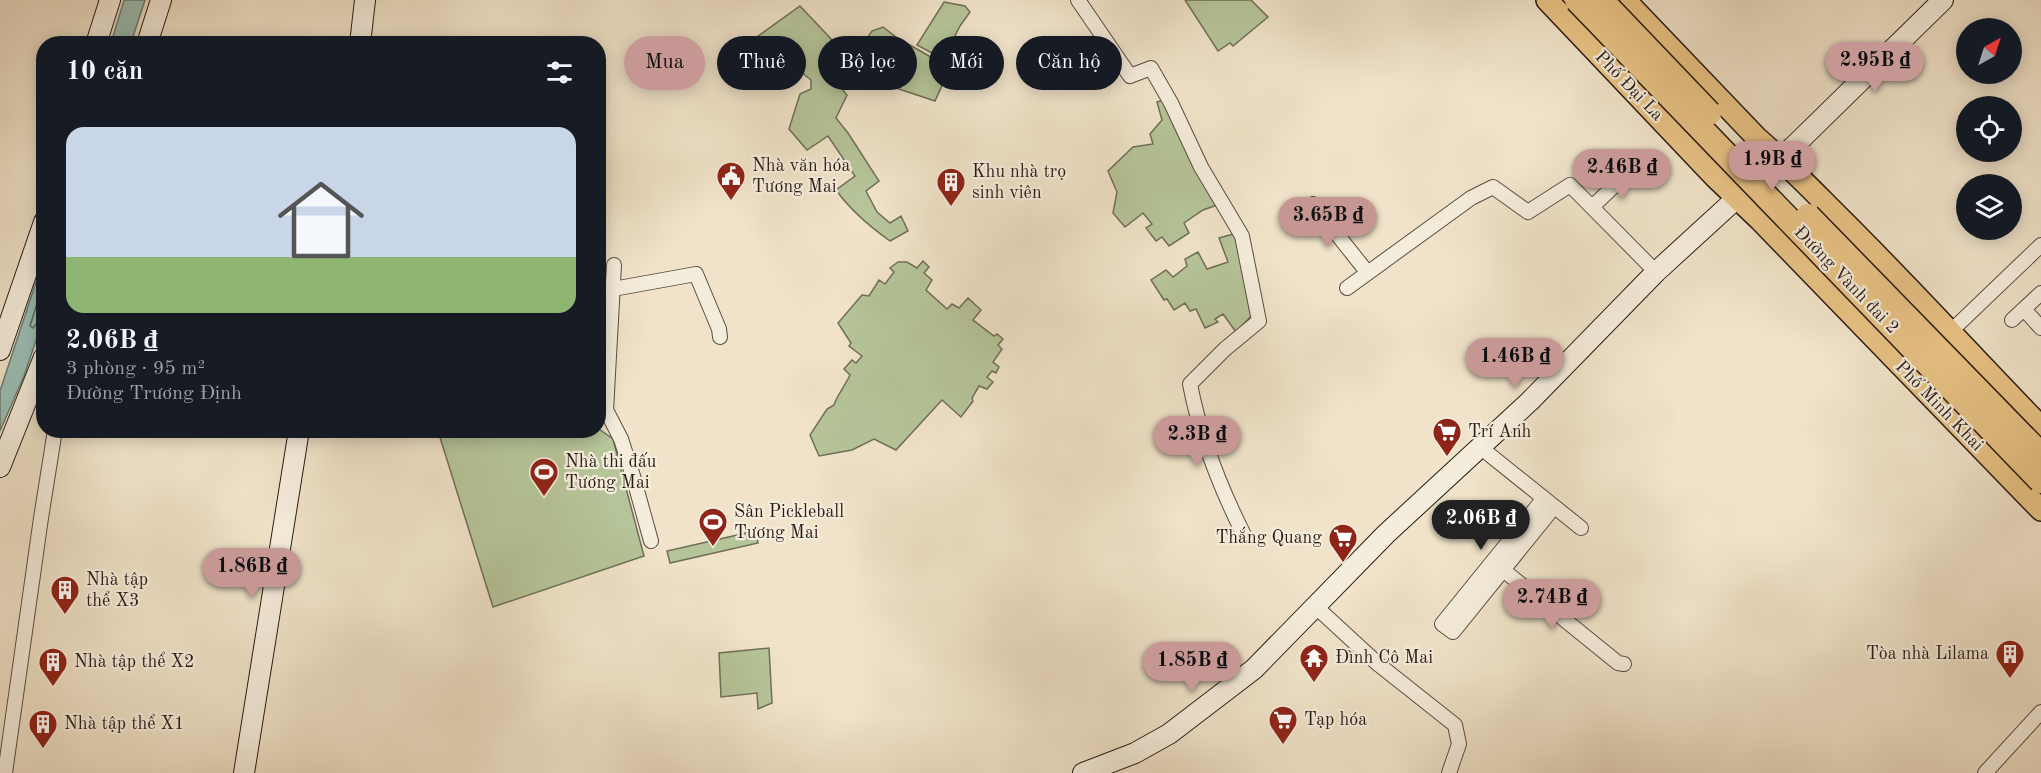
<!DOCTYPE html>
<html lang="vi">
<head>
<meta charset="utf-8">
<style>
  :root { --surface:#171b24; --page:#242831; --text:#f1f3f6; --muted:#9ea1a6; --accent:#c59692 }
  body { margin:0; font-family:"Old Standard TT",serif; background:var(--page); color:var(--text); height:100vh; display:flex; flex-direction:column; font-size:22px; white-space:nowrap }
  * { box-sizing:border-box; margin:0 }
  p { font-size:20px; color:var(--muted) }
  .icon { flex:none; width:33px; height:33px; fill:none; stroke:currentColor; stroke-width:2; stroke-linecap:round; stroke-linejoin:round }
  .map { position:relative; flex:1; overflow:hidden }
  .details { position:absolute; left:36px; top:36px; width:570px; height:402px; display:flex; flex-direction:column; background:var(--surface); border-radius:24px; box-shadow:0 3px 15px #0003 }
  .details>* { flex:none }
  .banner { position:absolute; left:624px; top:36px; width:570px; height:54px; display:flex; gap:12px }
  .needle { width:39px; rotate:39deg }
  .tools { position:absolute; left:1956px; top:18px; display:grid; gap:12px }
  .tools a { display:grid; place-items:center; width:66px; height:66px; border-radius:50%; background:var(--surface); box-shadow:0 3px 15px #0003; font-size:30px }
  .price { position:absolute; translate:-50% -51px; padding:0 14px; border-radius:21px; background:var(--accent); color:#111; font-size:20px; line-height:39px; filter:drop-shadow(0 2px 3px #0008) }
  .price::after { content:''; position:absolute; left:50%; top:36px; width:18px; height:14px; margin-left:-9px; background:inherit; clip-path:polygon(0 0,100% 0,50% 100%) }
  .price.active { background:#222; color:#fff }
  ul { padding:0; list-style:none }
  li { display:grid; align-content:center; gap:12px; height:318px; padding:0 30px }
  li span { display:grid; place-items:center; height:186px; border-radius:18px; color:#555 }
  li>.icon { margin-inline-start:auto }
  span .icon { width:108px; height:108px; fill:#fffc; stroke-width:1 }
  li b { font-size:26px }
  h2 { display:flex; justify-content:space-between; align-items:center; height:72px; padding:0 30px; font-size:26px }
  .chip { padding:0 21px; border-radius:27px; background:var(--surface); box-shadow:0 3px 15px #0003; font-size:21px; line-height:54px }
  .chip.active { background:var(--accent); color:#111 }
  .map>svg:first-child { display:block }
  .green { fill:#b6c499; stroke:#6f6f58; stroke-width:1.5 }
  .water { fill:#9abeb5; stroke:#6c7c75; stroke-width:1.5 }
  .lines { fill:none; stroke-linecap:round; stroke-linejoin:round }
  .shore { stroke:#616c66; stroke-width:1.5 }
  .street-casing { stroke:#5a4c43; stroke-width:16 }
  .secondary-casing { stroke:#281a16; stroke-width:22 }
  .primary-casing { stroke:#281a16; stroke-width:24 }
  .street { stroke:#f5eddc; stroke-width:14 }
  .secondary { stroke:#f5eddc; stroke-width:20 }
  .primary { stroke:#e8c284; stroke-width:21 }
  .highway-bridge-casing { stroke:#281a16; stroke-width:27; stroke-linecap:butt }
  .highway-bridge { stroke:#e8c284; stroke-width:24 }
  .labels { text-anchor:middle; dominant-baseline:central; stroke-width:4.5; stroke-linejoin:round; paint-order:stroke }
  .street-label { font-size:18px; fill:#281a16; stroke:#f5eddc }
  .poi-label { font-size:18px; fill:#281a16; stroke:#f5eddc; text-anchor:start }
</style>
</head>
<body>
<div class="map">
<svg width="2041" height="773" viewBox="0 0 2041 773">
  <rect width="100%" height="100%" fill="#f0e3c9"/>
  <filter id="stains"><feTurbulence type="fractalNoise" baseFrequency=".00333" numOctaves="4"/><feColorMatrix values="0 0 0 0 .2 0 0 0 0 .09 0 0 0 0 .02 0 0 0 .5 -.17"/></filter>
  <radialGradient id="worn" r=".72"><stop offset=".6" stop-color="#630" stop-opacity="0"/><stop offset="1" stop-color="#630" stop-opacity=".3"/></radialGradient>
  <path class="green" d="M1185 0H1251L1268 17 1233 46 1230 43 1218 51Z
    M944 2 965 6 970 12 960 26 943 59 917 45Z
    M800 6 832 40 828 49 843 62 832 77 847 95 836 118 848 133 879 181 866 191 877 212 890 223 901 216 908 231 890 241C869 226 851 211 836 190L855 176 828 136 807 150 789 129 800 94 811 89V80L798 70H795L780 44 770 48 765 43 759 47 754 39Z
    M883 27 896 37 950 68 935 101 887 85 849 64 872 31Z
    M1166 99 1178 135 1220 204 1203 210 1184 223 1189 233 1169 246 1162 237 1156 241 1146 228 1152 224 1143 213 1125 227 1113 213 1117 192 1108 171 1133 147 1153 144 1150 134 1162 120 1157 102Z
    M1237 233 1255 312 1236 332 1223 314 1215 319 1218 322 1205 328 1196 309 1190 311 1185 303 1174 310 1167 299 1164 300 1151 280 1166 270 1173 277 1187 266 1185 259 1198 252 1207 269 1228 262 1219 238Z
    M923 261 929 267 924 273 932 280 926 290 947 309 952 304 959 308 968 298 981 310 973 320 994 336 997 334 1003 339 998 345 1002 349 993 362 999 367 996 373 992 371 987 377 993 382 987 389 979 386 972 398 973 401 961 417 942 400 896 450 874 439 852 450 819 456 810 435 827 409 834 405C835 399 846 384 850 375L844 369 852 360 856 363 862 356 849 346 851 343 838 323 862 295 869 296 879 280 885 284 894 272 890 268 898 262H907L917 268Z
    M599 429 613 439 644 556 493 607 438 431 598 430Z
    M755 531 758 543 670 563 667 551Z
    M769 648 772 703 758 709 757 693 721 697 719 653Z"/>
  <path class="water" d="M124 0H145L131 43H111Z
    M43 261V320L24 376 0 431V391Z"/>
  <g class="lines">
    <path class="shore" d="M44 281 30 326 33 328 38 322H44"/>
    <g class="street-casing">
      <path id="street" d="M1078 0 1130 76 1151 68 1171 103 1201 167 1242 236 1259 321 1225 349 1190 384C1200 437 1220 487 1244 535
        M1313 204 1367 272
        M1593 206 1630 171
        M614 265 606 410 621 439 633 476 651 541
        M1347 288 1471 198 1493 187 1528 212 1570 185 1656 272
        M613 289 696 274 719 329 720 337
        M2024 309 2041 328
        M2012 320 2041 293
        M1949 333 2041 245
        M1480 447 1581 528
        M1544 498 1442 624 1453 632 1554 507
        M1497 565 1618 663 1624 664
        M1315 606 1378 664 1455 725 1459 744 1449 773
        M5 773 41 518 55 430
        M1985 773 2041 712"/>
    </g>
    <g class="secondary-casing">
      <path id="secondary" d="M96 44 110 0
        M147 44 161 0
        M360 44 365 0
        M0 350 44 222
        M0 467 44 357
        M244 773 299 430
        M1083 773 1135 753 1169 734 1254 669 1386 534 1530 401 1656 272 1796 144 1943 0"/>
    </g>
    <g class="primary-casing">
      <path id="primary" d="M1547 0 1715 177 1760 220 2041 510
        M1625 0 1757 138C1785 162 1810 188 1836 214 1906 283 1972 356 2041 427"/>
    </g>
    <use href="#street" class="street"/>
    <use href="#secondary" class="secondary"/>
    <use href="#primary" class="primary"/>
    <g class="highway-bridge-casing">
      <path id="highway-bridge" d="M1577 0 2041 481
        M1601 0 1709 113
        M1808 216 2041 455"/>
    </g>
    <use href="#highway-bridge" class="highway-bridge"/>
  </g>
  <defs>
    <g id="civic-pin" transform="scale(1.5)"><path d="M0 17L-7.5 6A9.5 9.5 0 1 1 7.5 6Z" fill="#8f2418" stroke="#f5eddc"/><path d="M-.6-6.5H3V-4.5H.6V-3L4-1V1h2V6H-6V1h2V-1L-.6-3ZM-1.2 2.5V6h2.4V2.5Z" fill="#fff"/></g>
    <g id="building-pin" transform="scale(1.5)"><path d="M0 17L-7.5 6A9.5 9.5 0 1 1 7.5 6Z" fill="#8f2418" stroke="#f5eddc"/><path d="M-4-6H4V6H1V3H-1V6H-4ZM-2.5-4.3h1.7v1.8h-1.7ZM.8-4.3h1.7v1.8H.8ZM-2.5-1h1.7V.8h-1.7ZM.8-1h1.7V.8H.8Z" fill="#fff"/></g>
    <g id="supermarket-pin" transform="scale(1.5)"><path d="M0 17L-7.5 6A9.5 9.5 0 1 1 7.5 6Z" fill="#8f2418" stroke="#f5eddc"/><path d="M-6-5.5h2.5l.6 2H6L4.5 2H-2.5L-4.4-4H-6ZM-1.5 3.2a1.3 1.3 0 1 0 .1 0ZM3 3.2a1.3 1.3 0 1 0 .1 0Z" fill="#fff"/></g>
    <g id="stadium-pin" transform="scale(1.5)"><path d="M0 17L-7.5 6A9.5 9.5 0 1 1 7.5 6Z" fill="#8f2418" stroke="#f5eddc"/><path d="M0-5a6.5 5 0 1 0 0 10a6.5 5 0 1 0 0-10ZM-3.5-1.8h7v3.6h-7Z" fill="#fff"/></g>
    <g id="temple-pin" transform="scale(1.5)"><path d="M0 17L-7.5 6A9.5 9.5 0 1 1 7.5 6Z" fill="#8f2418" stroke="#f5eddc"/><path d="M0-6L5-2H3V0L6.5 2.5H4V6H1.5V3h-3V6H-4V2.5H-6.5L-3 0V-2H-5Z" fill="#fff"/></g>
  </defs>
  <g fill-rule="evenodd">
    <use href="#civic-pin" x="731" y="176"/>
    <use href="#building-pin" x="951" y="182"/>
    <use href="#supermarket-pin" x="1447" y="432"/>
    <use href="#stadium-pin" x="544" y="472"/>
    <use href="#stadium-pin" x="713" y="522"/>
    <use href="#supermarket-pin" x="1343" y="538"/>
    <use href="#building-pin" x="65" y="590"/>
    <use href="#building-pin" x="2010" y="654"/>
    <use href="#temple-pin" x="1314" y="658"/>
    <use href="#building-pin" x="53" y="662"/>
    <use href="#supermarket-pin" x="1283" y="720"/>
    <use href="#building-pin" x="43" y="724"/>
  </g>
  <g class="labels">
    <g class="street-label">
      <text transform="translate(1629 86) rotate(46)">Phố Đại La</text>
      <text transform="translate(1846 280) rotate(46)">Đường Vành đai 2</text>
      <text transform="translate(1939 406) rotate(46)">Phố Minh Khai</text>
    </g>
    <g class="poi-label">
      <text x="752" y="166">Nhà văn hóa<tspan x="752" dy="21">Tương Mai</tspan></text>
      <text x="972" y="172">Khu nhà trọ<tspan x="972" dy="21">sinh viên</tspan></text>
      <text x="1468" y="432">Trí Anh</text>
      <text x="565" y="462">Nhà thi đấu<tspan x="565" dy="21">Tương Mai</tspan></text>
      <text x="734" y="512">Sân Pickleball<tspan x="734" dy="21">Tương Mai</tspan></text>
      <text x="1322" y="538" text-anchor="end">Thắng Quang</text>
      <text x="86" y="580">Nhà tập<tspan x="86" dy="21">thể X3</tspan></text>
      <text x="1989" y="654" text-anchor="end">Tòa nhà Lilama</text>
      <text x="1335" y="658">Đình Cô Mai</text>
      <text x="74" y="662">Nhà tập thể X2</text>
      <text x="1304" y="720">Tạp hóa</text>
      <text x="64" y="724">Nhà tập thể X1</text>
    </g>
  </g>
  <rect width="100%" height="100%" filter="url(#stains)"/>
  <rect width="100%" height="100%" fill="url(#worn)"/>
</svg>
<div class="tools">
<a><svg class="needle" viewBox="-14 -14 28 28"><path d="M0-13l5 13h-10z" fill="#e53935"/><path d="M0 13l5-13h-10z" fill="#9ea1a6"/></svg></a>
<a><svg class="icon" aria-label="locate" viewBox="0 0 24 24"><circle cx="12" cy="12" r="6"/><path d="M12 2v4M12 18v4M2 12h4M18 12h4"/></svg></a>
<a><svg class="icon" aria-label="layers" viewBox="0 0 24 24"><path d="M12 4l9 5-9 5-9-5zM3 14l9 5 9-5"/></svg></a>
</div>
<b class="price" style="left:1875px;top:93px">2.95B ₫</b>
<b class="price" style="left:1772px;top:192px">1.9B ₫</b>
<b class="price" style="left:1622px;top:200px">2.46B ₫</b>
<b class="price" style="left:1328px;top:248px">3.65B ₫</b>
<b class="price" style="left:1515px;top:389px">1.46B ₫</b>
<b class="price" style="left:1197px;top:467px">2.3B ₫</b>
<b class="price active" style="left:1481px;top:551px">2.06B ₫</b>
<b class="price" style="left:252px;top:599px">1.86B ₫</b>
<b class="price" style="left:1552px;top:630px">2.74B ₫</b>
<b class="price" style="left:1192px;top:693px">1.85B ₫</b>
<div class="banner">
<a class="chip active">Mua</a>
<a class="chip">Thuê</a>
<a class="chip">Bộ lọc</a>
<a class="chip">Mới</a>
<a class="chip">Căn hộ</a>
</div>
<section class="details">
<h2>10 căn<svg class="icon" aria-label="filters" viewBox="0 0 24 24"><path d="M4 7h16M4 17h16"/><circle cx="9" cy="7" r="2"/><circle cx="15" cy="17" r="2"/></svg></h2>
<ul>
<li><span style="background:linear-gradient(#c9d6e8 70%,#8fb573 0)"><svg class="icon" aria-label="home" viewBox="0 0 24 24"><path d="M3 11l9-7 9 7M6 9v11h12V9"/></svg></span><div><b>2.06B ₫</b><p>3 phòng · 95 m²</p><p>Đường Trương Định</p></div></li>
</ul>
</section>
</div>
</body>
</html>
